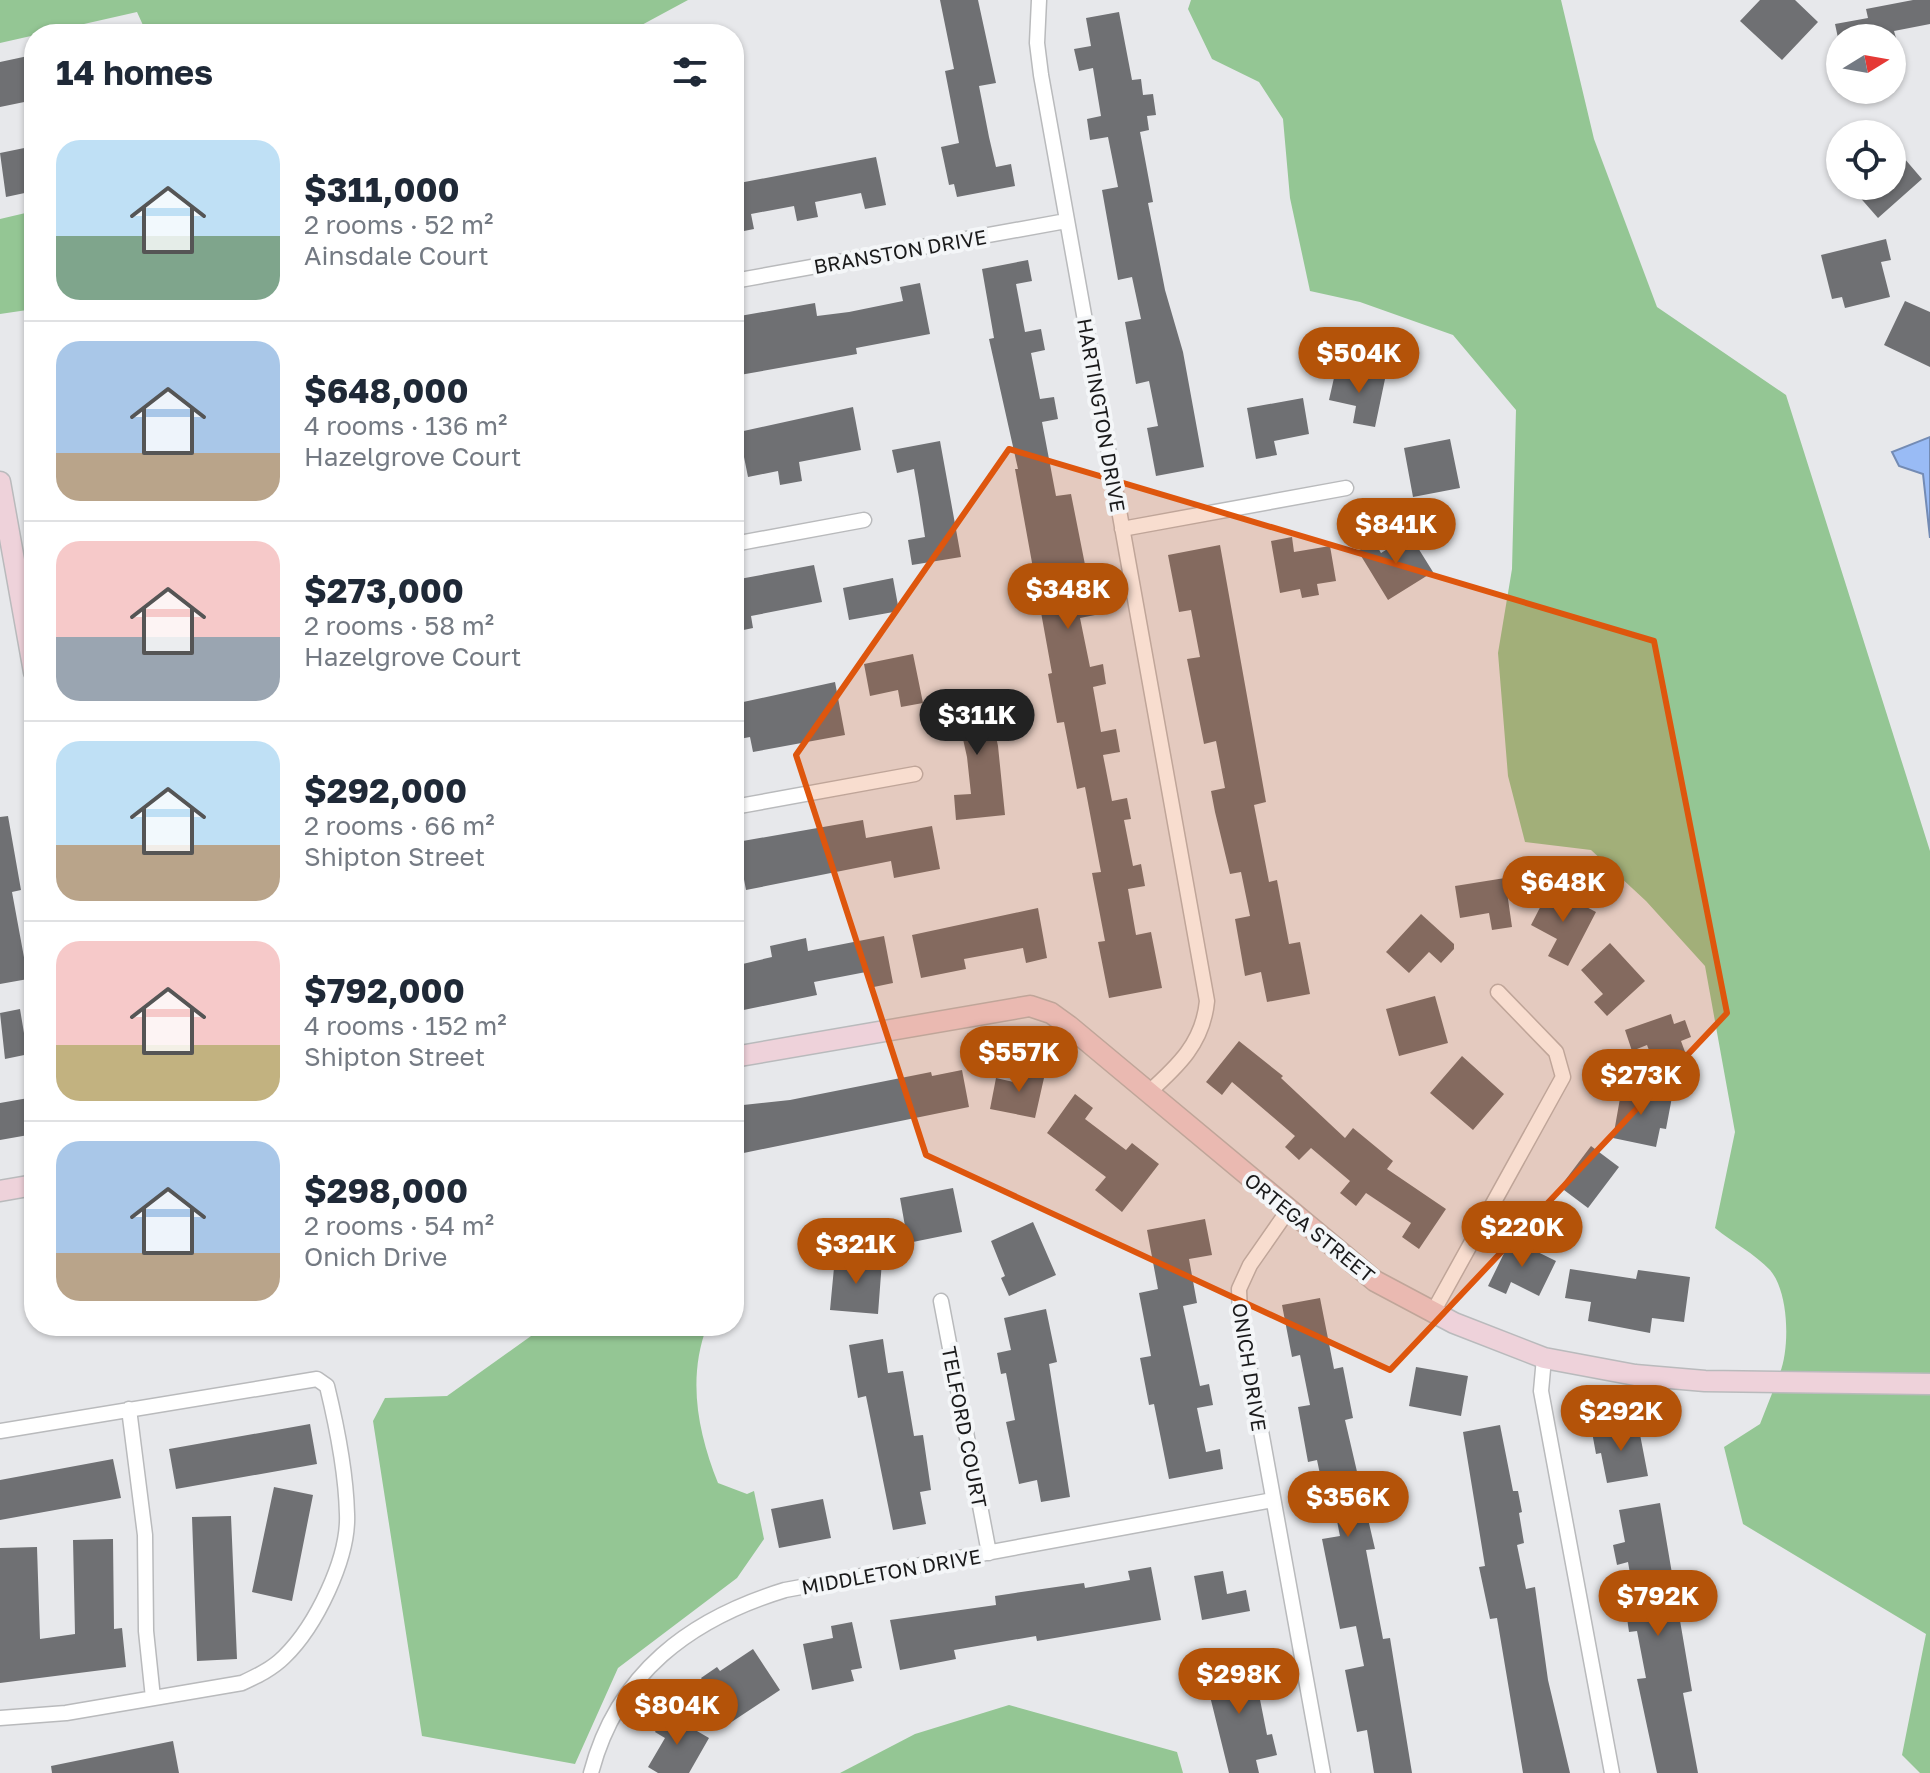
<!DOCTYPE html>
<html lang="en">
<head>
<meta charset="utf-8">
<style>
  :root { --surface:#fff; --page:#f6f6f7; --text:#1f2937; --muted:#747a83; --line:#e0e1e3; --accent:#b45309 }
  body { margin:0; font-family:"Golos Text",sans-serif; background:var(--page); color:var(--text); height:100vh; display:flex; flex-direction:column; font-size:30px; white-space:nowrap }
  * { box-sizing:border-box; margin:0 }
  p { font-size:26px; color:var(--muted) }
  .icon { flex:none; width:44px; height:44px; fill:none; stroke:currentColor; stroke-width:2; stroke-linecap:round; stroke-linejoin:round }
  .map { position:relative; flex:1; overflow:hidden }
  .details { position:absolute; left:24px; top:24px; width:720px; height:1312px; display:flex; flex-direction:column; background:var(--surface); border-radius:32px; box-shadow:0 2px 6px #0004 }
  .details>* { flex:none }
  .needle { width:52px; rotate:79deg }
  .buttons { position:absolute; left:1826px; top:24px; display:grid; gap:16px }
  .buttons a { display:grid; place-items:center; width:80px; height:80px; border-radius:50%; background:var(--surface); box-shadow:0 2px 6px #0004; font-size:40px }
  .price { position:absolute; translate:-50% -68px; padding:0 18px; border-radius:28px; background:var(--accent); color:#fff; font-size:26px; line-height:52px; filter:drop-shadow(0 2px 4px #0008) }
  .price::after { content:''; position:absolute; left:50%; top:48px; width:24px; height:18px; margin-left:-12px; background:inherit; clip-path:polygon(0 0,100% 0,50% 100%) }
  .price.selected { background:#222; color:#fff }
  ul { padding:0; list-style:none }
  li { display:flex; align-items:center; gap:24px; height:200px; padding:0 32px }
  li+li { border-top:2px solid var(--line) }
  li span { display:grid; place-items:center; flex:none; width:224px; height:160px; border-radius:24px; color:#555 }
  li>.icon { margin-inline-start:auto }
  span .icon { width:96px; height:96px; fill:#fffc; stroke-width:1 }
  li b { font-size:34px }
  h2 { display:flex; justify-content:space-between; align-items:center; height:96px; padding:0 32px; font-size:34px }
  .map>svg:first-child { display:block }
  .green { fill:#94c694 }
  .water { fill:#99bbf5; stroke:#738bb4; stroke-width:2 }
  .building { fill:#6f7073 }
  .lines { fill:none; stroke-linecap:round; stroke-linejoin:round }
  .street-casing { stroke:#b9babc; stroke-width:17 }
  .secondary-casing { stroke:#b9babc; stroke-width:23 }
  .street { stroke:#fff; stroke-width:14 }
  .secondary { stroke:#eed2da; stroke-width:20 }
  .marked { fill:#de560d; fill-opacity:0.2; stroke:#de560d; stroke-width:6; stroke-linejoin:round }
  .labels { text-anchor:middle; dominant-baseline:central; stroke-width:8; stroke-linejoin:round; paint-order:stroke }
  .street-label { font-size:20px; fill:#1a1a1b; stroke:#f4f6f8 }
</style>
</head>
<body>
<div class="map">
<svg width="1930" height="1773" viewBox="0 0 1930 1773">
  <rect width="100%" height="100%" fill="#e7e8eb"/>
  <path class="green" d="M0 0H688L625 34H147L137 12 0 43Z
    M1191 0H1561L1594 139 1657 307 1786 395 1930 851V1375L1780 1373C1790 1347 1789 1292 1770 1270 1755 1254 1732 1242 1715 1228L1735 1132 1705 966 1646 901 1591 850 1525 842 1508 776 1498 653 1512 569 1516 410 1453 335 1360 302 1310 291 1290 198 1283 119 1259 82 1212 59 1188 9Z
    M34 211V309L0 314V219Z
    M545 1326H707C687 1379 698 1433 718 1483L747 1494 754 1491 764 1539 737 1578 618 1668 575 1764 422 1736 373 1421 385 1398 447 1396Z
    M1773 1391 1930 1393V1773H1920L1902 1755 1926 1634 1743 1524 1724 1447 1760 1424Z
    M1009 1705 1177 1752 1183 1773H840L915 1734Z"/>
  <path class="water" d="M1930 437V538L1923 474 1899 466 1892 452Z"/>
  <path class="building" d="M940 0H978L996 83 979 86 989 137 996 167 1011 164 1015 186 957 197 954 184 949 185 941 147 959 143 945 71 954 69Z
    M1760 0H1795L1818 22 1782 60 1740 21Z
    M1913 0H1930V24L1894 31 1896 38H1838L1835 24 1868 18 1866 9Z
    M1119 12 1132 80 1141 79 1143 95 1153 94 1156 115 1147 116 1149 130 1140 132 1153 202 1148 203 1165 290 1183 352 1204 467 1156 476 1147 428 1158 426 1149 381 1136 384 1125 322 1141 319 1132 277 1118 280 1102 190 1118 187 1108 137 1090 140 1087 119 1101 116 1093 68 1079 71 1074 49 1091 46 1086 18Z
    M28 56 34 100 0 107V62Z
    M1892 144 1922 179 1878 218 1850 186H1892Z
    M34 146V191L6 197 0 153Z
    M876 157 886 205 865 209 861 193 815 202 818 217 797 221 794 206 751 214 754 229 734 233V184Z
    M1886 239 1891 260 1881 262 1890 297 1845 308 1842 297 1832 299 1821 255Z
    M1028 260 1032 281 1016 284 1025 332 1041 329 1045 350 1031 353 1040 399 1054 397 1058 419 1042 422 1056 496 1071 494 1095 615 1080 618 1090 667 1103 664 1106 684 1093 687 1101 732 1116 729 1120 752 1103 755 1112 801 1127 798 1131 819 1124 820 1133 866 1141 864 1145 886 1128 889 1136 935 1151 932 1162 988 1109 998 1098 942 1105 941 1092 873 1101 872 1085 787 1077 789 1064 722 1057 723 1048 674 1052 673 1015 469H1018L989 339 994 338 982 269Z
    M920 283 930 334 856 348 857 354 734 376V317L815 303 817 316 849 312 903 301 900 287Z
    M1905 301 1930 312V367L1884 345Z
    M1336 369 1385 379 1375 427 1353 423 1356 406 1329 400Z
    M1303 398 1309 434 1274 441 1277 455 1256 459 1247 408Z
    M853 407 861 450 799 462 802 481 780 485 778 471 748 477 739 432Z
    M1450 439 1460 488 1413 497 1404 448Z
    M940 441 961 557 912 565 908 540 925 537 919 498 914 469 897 473 892 450Z
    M1410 535 1433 572 1388 600 1358 551 1374 541 1381 553Z
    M1292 537 1294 552 1330 546 1336 581 1317 584 1319 595 1302 598 1300 589 1280 593 1271 541Z
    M1220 545 1266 802 1254 805 1269 882 1277 880 1289 944 1300 942 1310 994 1267 1002 1261 972 1245 976 1235 919 1250 916 1241 872 1230 874 1215 812 1211 791 1225 788 1216 741 1204 744 1187 659 1200 657 1191 610 1179 612 1168 555Z
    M814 565 822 602 751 616 753 628 734 632V580Z
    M893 578 899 611 849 620 843 588Z
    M913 654 923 703 901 707 898 690 870 696 864 664Z
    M835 682 845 735 753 752 750 737 734 740V704Z
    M986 692 998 746 1005 815 956 820 954 795 971 794 967 757 959 721 944 725 938 703Z
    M8 816 21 890 12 892 28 979 0 984V817Z
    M863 820 866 838 932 826 940 869 894 878 891 861 746 890 737 842Z
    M1505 878 1512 927 1492 930 1489 913 1460 918 1455 886Z
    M1550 888 1596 912 1568 966 1548 956 1557 939 1531 925Z
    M1038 908 1047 958 1026 963 1023 948 964 959 966 969 921 978 912 935Z
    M1421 914 1454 944V949L1441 963 1429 952 1409 973 1386 952Z
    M884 936 893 983 869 988 866 972 814 982 817 995 734 1012V966L772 957 770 946 806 938 808 951Z
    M1610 943 1645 981 1607 1016 1594 1002 1603 994 1581 970Z
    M1435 996 1448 1043 1399 1056 1386 1009Z
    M20 1009 24 1033 34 1031V1053L5 1059 0 1013Z
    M1671 1014 1674 1024 1685 1020 1691 1037 1681 1041 1688 1060 1657 1071 1647 1045 1632 1051 1625 1030Z
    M1239 1041 1283 1076 1281 1078 1345 1138 1353 1128 1393 1161 1387 1169 1446 1209 1419 1249 1402 1237 1411 1223 1366 1193 1356 1206 1340 1193 1350 1181 1311 1148 1299 1160 1285 1147 1295 1136 1232 1082 1222 1095 1206 1082Z
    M1462 1056 1504 1094 1473 1130 1430 1093Z
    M1027 1065 1046 1069 1035 1118 990 1109 996 1078 1023 1084Z
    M962 1070 969 1107 734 1155V1106L790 1100 931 1072 932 1076Z
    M1622 1087 1672 1097 1666 1129 1660 1128 1656 1147 1613 1138Z
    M1075 1094 1093 1108 1085 1119 1126 1150 1132 1143 1159 1164 1122 1212 1095 1190 1106 1177 1047 1133Z
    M34 1097V1134L0 1140V1103Z
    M1591 1146 1619 1167 1588 1208 1560 1187Z
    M953 1188 962 1232 908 1243 900 1198Z
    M1205 1219 1212 1255 1189 1259 1197 1303 1183 1306 1200 1386 1209 1384 1213 1405 1197 1408 1206 1452 1220 1449 1223 1469 1169 1479 1154 1404 1149 1405 1140 1358 1151 1356 1139 1293 1158 1289 1147 1230Z
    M1033 1222 1056 1275 1009 1296 1001 1278 1005 1276 991 1241Z
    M1511 1239 1556 1261 1539 1296 1511 1282 1506 1294 1488 1286Z
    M835 1257 882 1261 878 1314 830 1310Z
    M1570 1269 1636 1279 1638 1270 1690 1277 1684 1322 1652 1318 1650 1333 1588 1321 1591 1302 1565 1298Z
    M1320 1298 1334 1369 1343 1367 1353 1418 1345 1420 1375 1549 1366 1550 1383 1639 1390 1638 1412 1773H1374L1367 1730 1357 1732 1345 1670 1364 1666 1356 1626 1340 1629 1322 1539 1340 1536 1331 1491 1324 1493 1317 1460 1308 1462 1298 1407 1310 1405 1300 1355 1292 1357 1282 1305Z
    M1046 1309 1057 1362 1049 1364 1070 1497 1041 1502 1037 1480 1019 1484 1006 1422 1015 1420 1006 1373 1001 1374 997 1353 1011 1350 1004 1318Z
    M883 1339 888 1373 903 1371 914 1436 923 1435 931 1490 920 1492 926 1524 893 1530 866 1396 858 1398 849 1345Z
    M1416 1367 1468 1376 1461 1416 1409 1406Z
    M310 1424 317 1464 176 1489 169 1449Z
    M1638 1424 1648 1476 1607 1483 1601 1453 1596 1454 1592 1432Z
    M1500 1425 1513 1491H1518L1522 1512 1519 1513 1524 1543 1517 1545 1526 1589 1535 1587 1548 1680 1570 1773H1523L1497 1618 1490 1619 1479 1567 1485 1566 1463 1432Z
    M113 1459 121 1498 0 1520V1480Z
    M274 1487 313 1495 292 1601 252 1592Z
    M823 1499 831 1538 779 1548 771 1509Z
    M1660 1503 1692 1691 1683 1693 1698 1773H1657L1637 1679 1646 1678 1637 1631 1629 1632 1626 1611 1636 1609 1628 1562 1617 1565 1613 1545 1625 1542 1619 1510Z
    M231 1516 237 1659 197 1661 192 1517Z
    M113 1539 114 1629 122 1628 126 1667 0 1683V1548L37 1547 40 1639 75 1634 73 1540Z
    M1151 1567 1161 1620 1037 1641 1036 1636 954 1650 956 1659 900 1670 890 1620 996 1605 995 1596 1015 1593 1084 1583 1085 1588 1130 1580 1128 1571Z
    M1223 1571 1227 1594 1246 1590 1250 1611 1202 1620 1194 1576Z
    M852 1622 862 1668 851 1670 854 1681 812 1690 803 1644 833 1638 831 1626Z
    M753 1649 780 1690 730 1723 701 1678 717 1667 720 1671Z
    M1252 1659 1267 1735 1272 1734 1277 1755 1256 1760 1259 1773H1229L1203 1668Z
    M666 1713 709 1738 689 1773H658L648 1767 665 1738 655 1732Z
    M173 1741 179 1773H52L51 1766Z"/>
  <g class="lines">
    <g class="street-casing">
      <path id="street" d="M1039 0 1037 43 1041 75 1207 1001C1203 1043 1178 1066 1148 1093
        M734 281 1066 221
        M1122 529 1346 488
        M734 544 864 520
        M734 807 915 774
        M1289 1209 1250 1265 1239 1289 1240 1315 1323 1773
        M941 1301 989 1553
        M1433 1312 1563 1077 1556 1052 1498 992
        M1544 1358 1541 1391 1612 1773
        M129 1409 145 1535 146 1631 153 1698
        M0 1431 317 1379 327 1386C337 1427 346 1472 347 1514 349 1558 316 1626 284 1657 272 1669 257 1676 242 1683L66 1713 0 1718
        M591 1773C617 1673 690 1619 785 1590L1273 1500"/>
    </g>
    <g class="secondary-casing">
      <path id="secondary" d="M0 482 34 672
        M734 1057 1030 1006 1051 1013 1069 1026 1375 1281 1454 1323 1544 1358 1635 1375 1705 1381 1930 1384
        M0 1191 34 1185"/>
    </g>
    <use href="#street" class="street"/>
    <use href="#secondary" class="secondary"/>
  </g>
  <path class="marked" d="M1009 449 1654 641 1727 1013 1390 1370 926 1155 796 755Z"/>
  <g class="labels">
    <g class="street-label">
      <text transform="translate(900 251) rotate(-10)">BRANSTON DRIVE</text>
      <text transform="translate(1102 415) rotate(80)">HARTINGTON DRIVE</text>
      <text transform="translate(1310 1227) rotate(39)">ORTEGA STREET</text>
      <text transform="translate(1250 1367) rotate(81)">ONICH DRIVE</text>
      <text transform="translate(965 1427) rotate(79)">TELFORD COURT</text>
      <text transform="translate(891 1571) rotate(-10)">MIDDLETON DRIVE</text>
    </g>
  </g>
</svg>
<div class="buttons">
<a><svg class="needle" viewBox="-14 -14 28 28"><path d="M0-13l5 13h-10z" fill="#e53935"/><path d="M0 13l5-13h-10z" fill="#747a83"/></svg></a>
<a><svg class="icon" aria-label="locate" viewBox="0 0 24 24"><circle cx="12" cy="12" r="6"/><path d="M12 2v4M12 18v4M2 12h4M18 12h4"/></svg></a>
</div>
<b class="price" style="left:1359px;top:395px">$504K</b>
<b class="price" style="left:1396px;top:566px">$841K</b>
<b class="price" style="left:1068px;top:631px">$348K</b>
<b class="price selected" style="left:977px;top:757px">$311K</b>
<b class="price" style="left:1563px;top:924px">$648K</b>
<b class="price" style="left:1019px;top:1094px">$557K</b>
<b class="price" style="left:1641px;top:1117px">$273K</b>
<b class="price" style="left:1522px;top:1269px">$220K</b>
<b class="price" style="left:856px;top:1286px">$321K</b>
<b class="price" style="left:1621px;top:1453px">$292K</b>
<b class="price" style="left:1348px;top:1539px">$356K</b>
<b class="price" style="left:1658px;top:1638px">$792K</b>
<b class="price" style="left:1239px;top:1716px">$298K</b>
<b class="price" style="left:677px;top:1747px">$804K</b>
<section class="details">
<h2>14 homes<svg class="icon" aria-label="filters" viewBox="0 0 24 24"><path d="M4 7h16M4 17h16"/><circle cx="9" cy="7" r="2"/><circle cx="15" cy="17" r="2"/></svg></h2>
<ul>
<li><span style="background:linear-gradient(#bfe0f5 60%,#7fa58c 0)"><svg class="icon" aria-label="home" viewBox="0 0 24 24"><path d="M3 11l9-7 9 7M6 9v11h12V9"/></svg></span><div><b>$311,000</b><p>2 rooms · 52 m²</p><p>Ainsdale Court</p></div></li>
<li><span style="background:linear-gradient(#a9c7e8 70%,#b9a48a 0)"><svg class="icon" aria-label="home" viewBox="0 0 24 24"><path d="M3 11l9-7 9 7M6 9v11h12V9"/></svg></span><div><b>$648,000</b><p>4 rooms · 136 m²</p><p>Hazelgrove Court</p></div></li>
<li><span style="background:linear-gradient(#f6c9c9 60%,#9aa5b1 0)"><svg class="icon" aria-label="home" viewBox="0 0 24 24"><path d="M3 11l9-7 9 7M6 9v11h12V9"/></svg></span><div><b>$273,000</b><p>2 rooms · 58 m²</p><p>Hazelgrove Court</p></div></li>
<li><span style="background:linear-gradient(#bfe0f5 65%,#b9a48a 0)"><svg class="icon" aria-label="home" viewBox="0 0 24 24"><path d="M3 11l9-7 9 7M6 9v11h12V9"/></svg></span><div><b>$292,000</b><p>2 rooms · 66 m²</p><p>Shipton Street</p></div></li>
<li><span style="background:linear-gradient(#f6c9c9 65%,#c2b280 0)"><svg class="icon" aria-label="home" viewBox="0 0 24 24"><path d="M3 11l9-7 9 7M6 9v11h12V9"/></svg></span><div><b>$792,000</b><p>4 rooms · 152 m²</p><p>Shipton Street</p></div></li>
<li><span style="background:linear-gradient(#a9c7e8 70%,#b9a48a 0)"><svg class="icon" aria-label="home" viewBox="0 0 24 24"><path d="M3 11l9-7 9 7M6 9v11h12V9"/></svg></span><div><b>$298,000</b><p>2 rooms · 54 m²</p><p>Onich Drive</p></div></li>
</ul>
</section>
</div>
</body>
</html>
